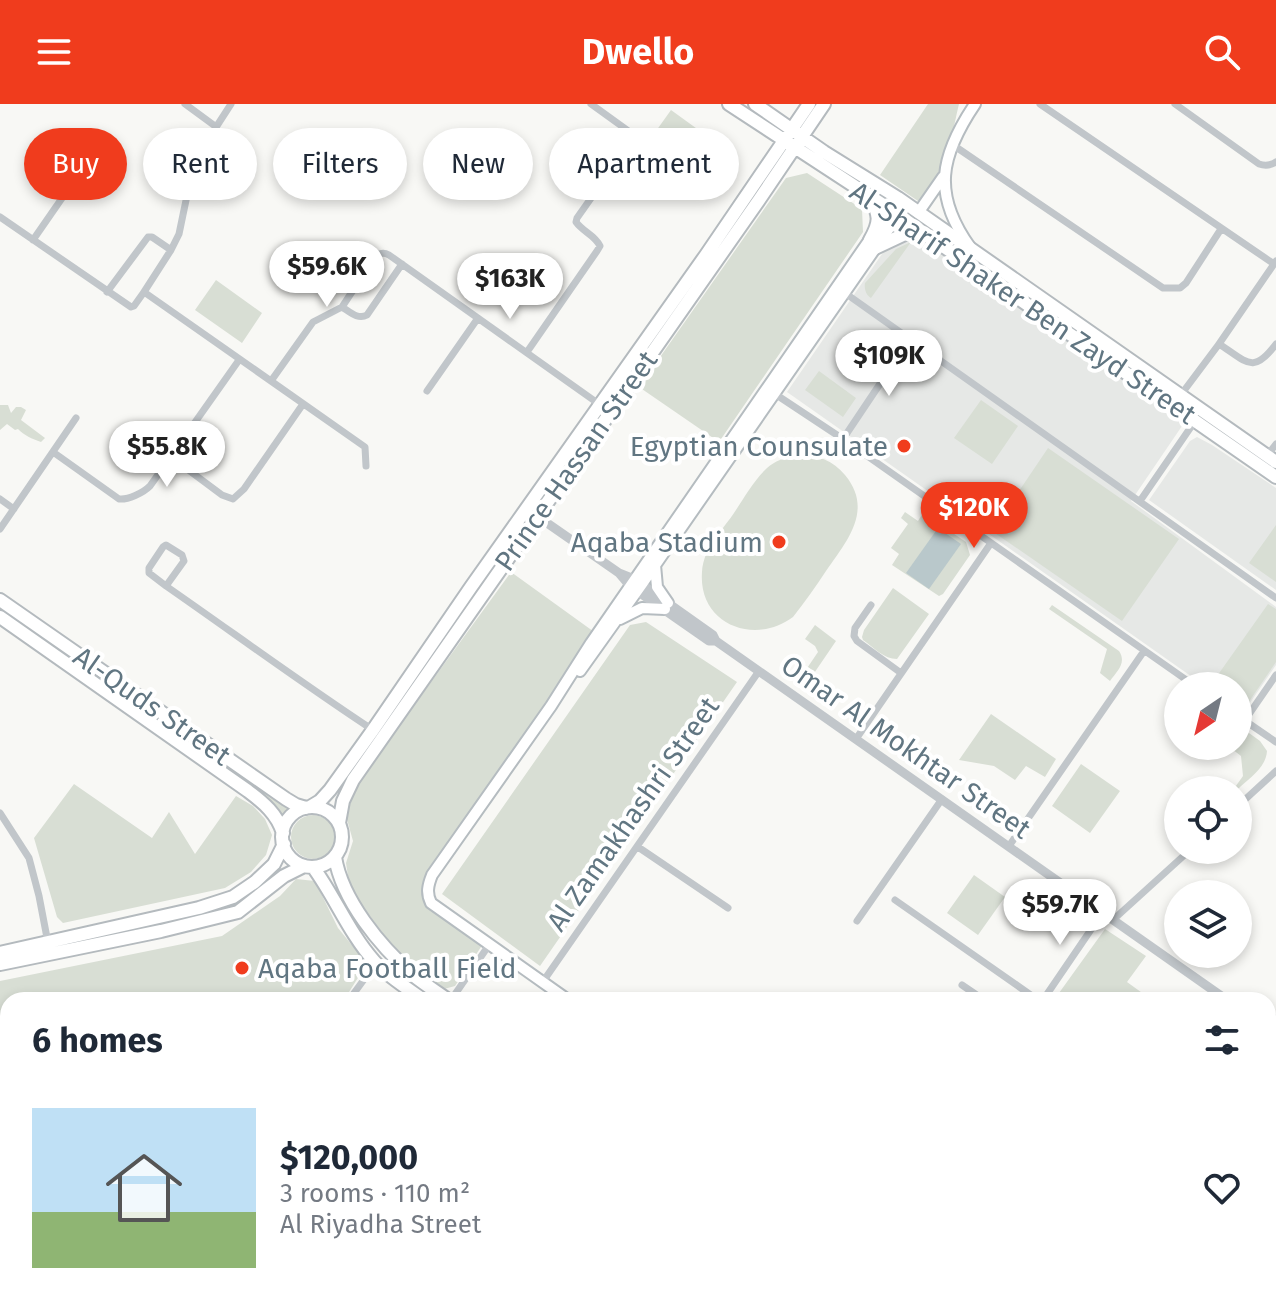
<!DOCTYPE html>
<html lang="en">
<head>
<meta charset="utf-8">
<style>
  :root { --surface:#fff; --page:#f2f2f3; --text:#1f2937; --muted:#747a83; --line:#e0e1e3; --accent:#f03c1d }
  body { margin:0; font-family:"Fira Sans",sans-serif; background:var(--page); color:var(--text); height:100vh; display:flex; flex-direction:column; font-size:30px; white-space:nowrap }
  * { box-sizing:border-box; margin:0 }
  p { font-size:26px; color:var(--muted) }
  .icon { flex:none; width:44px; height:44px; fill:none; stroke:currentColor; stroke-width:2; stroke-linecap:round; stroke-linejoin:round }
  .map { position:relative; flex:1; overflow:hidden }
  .side { position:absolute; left:0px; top:888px; width:1276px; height:314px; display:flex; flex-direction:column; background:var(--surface); border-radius:24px 24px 0 0; box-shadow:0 4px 12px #0003 }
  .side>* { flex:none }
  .banner { position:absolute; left:24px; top:24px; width:800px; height:72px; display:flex; gap:16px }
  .needle { width:52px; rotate:215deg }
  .controls { position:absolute; left:1164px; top:568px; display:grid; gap:16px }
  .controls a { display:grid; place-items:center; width:88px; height:88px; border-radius:50%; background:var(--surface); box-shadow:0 4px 12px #0003; font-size:40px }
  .price { position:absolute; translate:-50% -68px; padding:0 18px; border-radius:28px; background:#fff; color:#222; font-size:26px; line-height:52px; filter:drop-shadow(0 2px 4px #0008) }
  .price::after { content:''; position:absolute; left:50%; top:48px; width:24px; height:18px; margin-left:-12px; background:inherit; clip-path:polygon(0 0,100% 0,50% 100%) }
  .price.selected { background:var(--accent); color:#fff }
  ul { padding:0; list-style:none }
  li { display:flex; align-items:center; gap:24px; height:200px; padding:0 32px }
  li+li { border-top:2px solid var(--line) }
  li span { display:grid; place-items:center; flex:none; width:224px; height:160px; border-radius:0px; color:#555 }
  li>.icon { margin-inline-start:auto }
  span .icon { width:96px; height:96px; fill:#fffc; stroke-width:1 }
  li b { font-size:34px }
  h2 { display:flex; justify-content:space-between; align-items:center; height:96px; padding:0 32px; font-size:34px }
  .tag { padding:0 28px; border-radius:36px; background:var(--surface); box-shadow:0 4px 12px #0003; font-size:28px; line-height:72px }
  .tag.selected { background:var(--accent); color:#fff }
  header { display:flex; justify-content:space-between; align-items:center; height:104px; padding:0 32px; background:var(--accent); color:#fff; font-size:36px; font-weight:700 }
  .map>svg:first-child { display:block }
  .built { fill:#e6e8e6 }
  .green { fill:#d8ded4 }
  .water { fill:#b9c8cb }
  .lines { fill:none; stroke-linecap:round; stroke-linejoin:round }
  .secondary-casing { stroke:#b5bcc0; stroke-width:14 }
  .primary-casing { stroke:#b4babe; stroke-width:16 }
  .minor { stroke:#c1c6ca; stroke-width:7 }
  .tertiary { stroke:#c1c6ca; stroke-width:9 }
  .secondary { stroke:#fff; stroke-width:10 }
  .primary { stroke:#fff; stroke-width:12 }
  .poi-dot { fill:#f03c1d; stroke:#fff; stroke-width:3 }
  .labels { text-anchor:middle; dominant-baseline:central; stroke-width:8; stroke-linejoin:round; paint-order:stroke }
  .street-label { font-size:28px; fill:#617682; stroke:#fff }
  .poi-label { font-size:28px; fill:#617682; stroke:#fff; text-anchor:end }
</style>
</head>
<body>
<header><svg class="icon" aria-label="menu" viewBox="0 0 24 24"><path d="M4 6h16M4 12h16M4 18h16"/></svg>Dwello<svg class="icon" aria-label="search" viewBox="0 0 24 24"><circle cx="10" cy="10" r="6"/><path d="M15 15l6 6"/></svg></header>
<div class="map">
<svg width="1276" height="1201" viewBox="0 0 1276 1201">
  <rect width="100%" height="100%" fill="#f8f8f5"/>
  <path class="built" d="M902 121 1184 317 1182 322 1131 397 1276 503V561L1243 609 1238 605V582H1205L787 288Z
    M1197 333 1212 341 1276 384V486L1149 396 1190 337Z
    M1155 1194H1243L1256 1201H1150Z"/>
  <path class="green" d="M928 0H959C953 24 947 66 933 86 930 90 923 94 918 97L880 71Z
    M671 6 718 40 694 75 646 41Z
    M807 69 862 105 863 128 719 338 639 283 786 74Z
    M911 138 871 194C866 191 864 185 865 179L896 145Z
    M216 176 262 209 242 239 195 206Z
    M819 267 856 294 843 313 805 286Z
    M981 296 1018 322 992 360 954 334Z
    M0 301H8L11 309 16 303H21L26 306 21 316 45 334 41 338C32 335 24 331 18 325L15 326 7 320 0 326Z
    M1048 344 1179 435 1122 517 992 427Z
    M795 351C815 350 832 355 845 371 874 406 847 437 826 467 816 482 805 498 793 513 754 542 698 520 702 468 702 462 704 456 706 450 713 435 725 422 734 409 744 394 754 376 767 364 775 357 784 354 795 351Z
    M905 408 918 417 923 409 966 438 970 451 943 490 939 492 892 461 899 450 891 444 908 420 901 414Z
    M1276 421V478L1249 459Z
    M511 468 597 530 426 781 430 801 479 836 481 843 455 882 444 885 422 870 396 847 363 803 349 779 346 759 353 737 345 708 351 688Z
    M893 484 929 510 897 555C884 555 874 544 863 536L862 533 864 526Z
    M1268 500 1276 505V558L1244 605 1238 601V582H1210Z
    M1052 501 1119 547C1127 559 1117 567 1110 577L1100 569 1107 545 1049 505Z
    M646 518 737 578 540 862 442 790 630 521Z
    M815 521 836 537 806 581 799 576 818 548 815 542 805 535Z
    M112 583 143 604 156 610 292 703 284 714 271 699 111 584Z
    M991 610 1056 655 1045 673 1026 662 1015 676 994 662 959 656Z
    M1238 621 1260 637 1267 647C1266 664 1249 674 1237 686H1233L1243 672 1241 652 1228 642H1238Z
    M1081 660 1120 687 1090 729 1052 702Z
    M74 680 152 734 169 708 195 750 236 692 253 702 265 715 272 731 266 751 251 768 225 784 63 819 57 813 34 734Z
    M291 733a22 22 0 1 1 44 0a22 22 0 1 1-44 0Z
    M974 771 1005 793 978 831 947 809Z
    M296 775 315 777 338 824 364 856 361 869 344 896H8V1194H65L75 1201H0V877L222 832 280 792Z
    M1105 825 1146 852 1127 878 1145 891 1141 896H1054Z"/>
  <path class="water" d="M938 424 961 440 929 485 906 469Z"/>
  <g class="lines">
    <g class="secondary-casing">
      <path id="secondary" d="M918 109 943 73
        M970 143C932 90 940 52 975 0
        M655 461 657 483 668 499
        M620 515 642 504 665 505
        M580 567 642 480 906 100
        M568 896 431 799C426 789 428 781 432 771L551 602 591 539 895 99
        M933 1201 938 1194"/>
    </g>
    <g class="primary-casing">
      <path id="primary" d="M729 0 891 106 1276 373
        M755 0 824 48 898 94 1276 358
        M870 136C881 117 879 112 871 93
        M875 144 909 128H923
        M0 496 286 695 296 701 306 704
        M0 513 248 687C264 699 277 710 283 729
        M310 703 320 697 330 686 373 626 471 483 706 151 809 0
        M282 733a30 30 0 1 1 60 0a30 30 0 1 1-60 0Z
        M339 719 343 697 353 676 759 96 824 0
        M335 753C342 796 380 842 413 871 424 880 437 888 448 896
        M313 763C335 793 349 829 374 857 386 871 408 885 424 896
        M0 849 199 804 233 793 255 778 274 760 284 740
        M0 860 161 827 238 808 284 772 304 762
        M1268 967 1276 956
        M1268 1010 1276 998
        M851 1194 861 1201
        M878 1194 887 1201
        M1104 1201 1109 1194
        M1135 1201 1140 1194"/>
    </g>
    <path class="minor" d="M185 0 215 22
      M1040 0 1274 160
      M1175 0 1259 60C1265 62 1270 62 1276 58
      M953 41 1163 184H1180L1186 179 1221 125
      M0 113 131 203 134 202 144 188 365 343 366 362
      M33 136 103 35
      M402 160 367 211C358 216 350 208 342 203L373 156C378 150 382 147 389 151L599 300
      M107 188 148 133H152L171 146
      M144 188 171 146 179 130 190 77 200 48 231 0
      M845 189 1276 494
      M1219 240C1247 258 1253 271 1276 240
      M527 248 597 147 600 142C595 131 583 128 576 118L577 114 632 36 634 31 591 0
      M271 277 313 218 342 203
      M427 287 478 214
      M772 288 843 335 1195 582
      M1180 292 1219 240 1276 157
      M843 335 910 235
      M53 348 119 395C128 396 143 389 150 382L239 256
      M1267 352 1276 340
      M171 353 222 391 233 395 244 385 303 300
      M0 395 14 405
      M1140 397 1195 317
      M0 425 76 314
      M166 482 184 457 182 451 166 441 163 443 149 464V469L166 482C235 530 303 580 373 626
      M871 501 855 524 854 532 857 537 901 569
      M1238 612 1276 638
      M1245 616 1276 571
      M856 635 991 439
      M1238 702 1276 667
      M0 709 29 754 39 792 48 839
      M1009 742 1144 547
      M638 743 728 804
      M895 796 1038 896
      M1114 815 1190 746
      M857 817 942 695
      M542 879 759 567
      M962 881 984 896
      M349 896 376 859
      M451 896 489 841
      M1043 896 1103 808
      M1268 923 1276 914
      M176 1194 186 1201
      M265 1194 275 1201
      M335 1194 345 1201
      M390 1194 400 1201
      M504 1194 514 1201
      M746 1194 757 1201
      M1002 1194 1013 1201
      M139 1201 144 1194
      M354 1201 358 1194
      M450 1201 454 1194
      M566 1201 571 1194
      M579 1201 583 1194
      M637 1201 642 1194
      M796 1201 801 1194
      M1070 1201 1075 1194"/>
    <path class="tertiary" d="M537 412 619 469 634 475 713 531 716 537 1227 896
      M619 469 630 482 709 537H716"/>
    <use href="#secondary" class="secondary"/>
    <use href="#primary" class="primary"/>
  </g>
  <g class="poi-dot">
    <circle cx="904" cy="342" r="8"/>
    <circle cx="779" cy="438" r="8"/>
    <circle cx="242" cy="864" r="8"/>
  </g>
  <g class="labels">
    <g class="street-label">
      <text transform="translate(1023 199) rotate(34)">Al-Sharif Shaker Ben Zayd Street</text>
      <text transform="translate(576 357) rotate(-55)">Prince Hassan Street</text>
      <text transform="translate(152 602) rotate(35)">Al-Quds Street</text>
      <text transform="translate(906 643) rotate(35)">Omar Al Mokhtar Street</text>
      <text transform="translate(633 710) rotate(-55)">Al Zamakhashri Street</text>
    </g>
    <g class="poi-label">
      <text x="888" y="342">Egyptian Counsulate</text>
      <text x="763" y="438">Aqaba Stadium</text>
      <text x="258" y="864" text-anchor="start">Aqaba Football Field</text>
    </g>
  </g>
</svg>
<div class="controls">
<a><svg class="needle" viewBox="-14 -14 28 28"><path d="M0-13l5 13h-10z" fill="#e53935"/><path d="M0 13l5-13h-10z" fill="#747a83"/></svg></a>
<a><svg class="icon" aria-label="locate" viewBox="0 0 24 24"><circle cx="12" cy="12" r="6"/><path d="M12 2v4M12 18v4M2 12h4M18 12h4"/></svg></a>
<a><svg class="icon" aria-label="layers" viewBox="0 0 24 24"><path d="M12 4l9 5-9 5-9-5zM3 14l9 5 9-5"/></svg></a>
</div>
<b class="price" style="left:327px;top:205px">$59.6K</b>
<b class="price" style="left:510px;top:217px">$163K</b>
<b class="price" style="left:889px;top:294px">$109K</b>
<b class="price" style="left:167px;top:385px">$55.8K</b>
<b class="price selected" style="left:974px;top:446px">$120K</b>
<b class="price" style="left:1060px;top:843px">$59.7K</b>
<div class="banner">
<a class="tag selected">Buy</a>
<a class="tag">Rent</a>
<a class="tag">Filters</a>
<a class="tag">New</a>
<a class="tag">Apartment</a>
</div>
<section class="side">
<h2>6 homes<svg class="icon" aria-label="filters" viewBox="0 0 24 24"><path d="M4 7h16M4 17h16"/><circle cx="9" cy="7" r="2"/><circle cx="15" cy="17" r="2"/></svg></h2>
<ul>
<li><span style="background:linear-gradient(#bfe0f5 65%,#8fb573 0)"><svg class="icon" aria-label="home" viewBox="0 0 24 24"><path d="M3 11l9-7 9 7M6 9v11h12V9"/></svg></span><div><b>$120,000</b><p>3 rooms · 110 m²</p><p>Al Riyadha Street</p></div><svg class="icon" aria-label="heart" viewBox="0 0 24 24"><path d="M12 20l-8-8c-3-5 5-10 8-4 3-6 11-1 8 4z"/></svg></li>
</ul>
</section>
</div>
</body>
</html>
